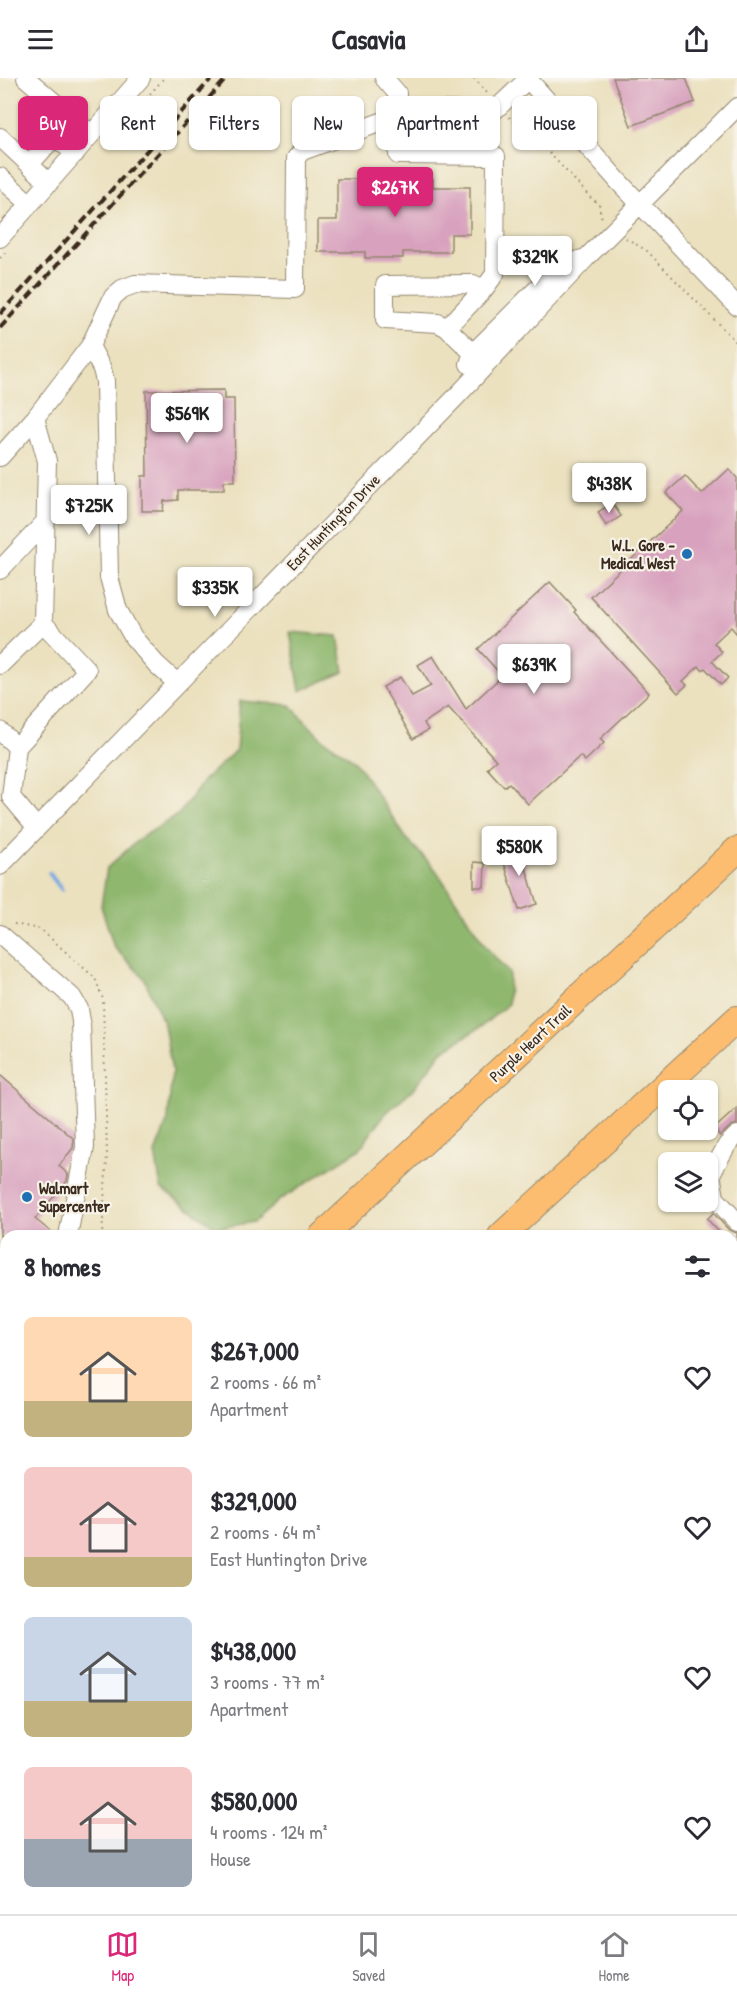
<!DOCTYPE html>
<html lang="en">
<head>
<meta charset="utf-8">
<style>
  :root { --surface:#fff; --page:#f2f2f3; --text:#2b2b33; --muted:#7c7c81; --line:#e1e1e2; --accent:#db2777 }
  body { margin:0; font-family:"Patrick Hand",sans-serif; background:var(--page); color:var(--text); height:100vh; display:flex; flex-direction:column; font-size:22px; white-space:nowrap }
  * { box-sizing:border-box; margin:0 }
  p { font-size:20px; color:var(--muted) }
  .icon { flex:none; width:33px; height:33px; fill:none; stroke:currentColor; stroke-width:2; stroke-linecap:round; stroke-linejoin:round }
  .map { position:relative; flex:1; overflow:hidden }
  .side { position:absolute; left:0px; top:1152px; width:738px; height:684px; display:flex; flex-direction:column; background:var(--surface); border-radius:18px 18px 0 0; box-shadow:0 2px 4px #0004 }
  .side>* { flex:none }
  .top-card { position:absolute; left:18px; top:18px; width:702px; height:54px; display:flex; gap:12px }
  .tools { position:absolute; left:658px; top:1002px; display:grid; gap:12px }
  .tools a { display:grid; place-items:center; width:60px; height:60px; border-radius:9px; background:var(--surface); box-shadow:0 2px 4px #0004; font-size:30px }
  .price { position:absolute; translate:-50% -51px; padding:0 14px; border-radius:6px; background:#fff; color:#222; font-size:20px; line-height:39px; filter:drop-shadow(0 2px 3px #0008) }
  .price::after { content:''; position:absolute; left:50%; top:36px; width:18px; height:14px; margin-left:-9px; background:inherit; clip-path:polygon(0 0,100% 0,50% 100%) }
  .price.active { background:var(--accent); color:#fff }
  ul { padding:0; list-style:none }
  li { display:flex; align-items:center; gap:18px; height:150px; padding:0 24px }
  li span { display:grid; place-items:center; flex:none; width:168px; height:120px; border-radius:9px; color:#555 }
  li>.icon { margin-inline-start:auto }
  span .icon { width:72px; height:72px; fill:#fffc; stroke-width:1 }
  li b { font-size:26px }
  h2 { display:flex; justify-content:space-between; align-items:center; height:72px; padding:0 24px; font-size:26px }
  .pill { padding:0 21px; border-radius:9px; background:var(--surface); box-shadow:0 2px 4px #0004; font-size:21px; line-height:54px }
  .pill.active { background:var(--accent); color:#fff }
  header { display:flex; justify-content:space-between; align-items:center; height:78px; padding:0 24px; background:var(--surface); font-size:27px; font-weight:800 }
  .tab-bar { display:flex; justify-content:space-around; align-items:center; height:84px; border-top:2px solid var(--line); background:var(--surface); font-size:16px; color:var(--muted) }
  .tab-bar a { display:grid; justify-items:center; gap:3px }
  .tab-bar .active { color:var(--accent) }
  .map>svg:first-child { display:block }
  .forest { fill:#8fb76e; stroke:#657046; stroke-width:1.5 }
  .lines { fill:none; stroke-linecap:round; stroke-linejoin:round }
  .stream { stroke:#75a7e0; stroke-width:4 }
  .building { fill:#d8a1be }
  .minor-casing { stroke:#93866e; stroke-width:20 }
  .highway-casing { stroke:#93866e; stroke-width:28 }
  .path { stroke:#93866e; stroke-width:2; stroke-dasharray:1.5 4.5; stroke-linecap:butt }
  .minor { stroke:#fff; stroke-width:18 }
  .highway { stroke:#fcbd6f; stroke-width:26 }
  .rail { stroke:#3b2a1e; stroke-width:4; stroke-dasharray:9 4.5; stroke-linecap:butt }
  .poi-dot { fill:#1f6fb2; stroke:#f7f3e8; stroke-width:2 }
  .labels { text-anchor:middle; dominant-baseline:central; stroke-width:4.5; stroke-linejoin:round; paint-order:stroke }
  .street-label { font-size:16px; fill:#3b2a1e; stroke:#f7f3e8 }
  .poi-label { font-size:16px; font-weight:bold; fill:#3b2a1e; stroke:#f7f3e8; text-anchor:end }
</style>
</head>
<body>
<header><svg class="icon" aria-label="menu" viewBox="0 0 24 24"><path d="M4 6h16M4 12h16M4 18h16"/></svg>Casavia<svg class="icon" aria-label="share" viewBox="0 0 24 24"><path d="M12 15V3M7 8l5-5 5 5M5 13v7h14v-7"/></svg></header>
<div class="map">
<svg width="737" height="1836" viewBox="0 0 737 1836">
  <rect width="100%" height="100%" fill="#f7f3e8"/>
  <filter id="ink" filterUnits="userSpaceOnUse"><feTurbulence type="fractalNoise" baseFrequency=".0167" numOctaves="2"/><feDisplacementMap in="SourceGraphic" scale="12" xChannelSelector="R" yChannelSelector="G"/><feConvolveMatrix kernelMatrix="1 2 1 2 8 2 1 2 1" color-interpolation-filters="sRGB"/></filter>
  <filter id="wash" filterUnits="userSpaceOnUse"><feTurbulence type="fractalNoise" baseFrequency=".008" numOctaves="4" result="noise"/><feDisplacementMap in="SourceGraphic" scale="24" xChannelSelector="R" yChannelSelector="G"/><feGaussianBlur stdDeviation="1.35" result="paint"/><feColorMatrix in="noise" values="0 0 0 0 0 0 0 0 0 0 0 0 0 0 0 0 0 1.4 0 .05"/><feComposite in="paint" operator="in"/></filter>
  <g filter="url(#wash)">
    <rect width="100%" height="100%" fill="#ebe1bf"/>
    <path class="forest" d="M290 554 338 558 344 594 300 613Z
      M240 623 290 627 320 659 355 683 406 760 436 792 486 869 509 895 508 926 481 949 442 973 416 1008 384 1037 359 1072 281 1121 254 1144 217 1150 161 1110 155 1075 168 1042 172 993 164 946 144 900 114 869 101 828 107 790 139 761 179 736 204 702 236 672Z"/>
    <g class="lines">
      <path class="stream" d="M49 795 62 812"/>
    </g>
    <g id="blocks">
      <path class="building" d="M613 0H686L695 24 631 48Z
        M337 101H433V109H470V156H451V174H403V180H365V174H318V142H337Z
        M224 312V321H234L235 403H224V412H178V422L164 423 163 433H142V398H147L146 313Z
        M729 391 737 400V556L731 549 714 565 722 574 712 583 728 600 721 607 705 590 702 592 699 588 683 603 687 607 678 615 591 519 683 433 666 415 685 398 702 416Z
        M612 425 621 438 606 448 598 434Z
        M550 504 576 532 574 534 649 615 600 661 604 665 585 683 580 678 528 726 509 705 504 709 487 690 496 682 448 629 424 645 428 652 413 661 383 609 400 599 412 618 431 608 418 587 433 578 466 631 502 598 478 571Z
        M519 767 537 826 519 832 500 772Z
        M474 784 485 785 484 809H474Z
        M0 997 74 1061 73 1070 59 1088 68 1096 67 1103 35 1141 56 1158H0Z
        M737 1030V1046L730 1049 720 1058 714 1051Z
        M713 1135 729 1152 737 1155V1173L732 1168V1158H723L707 1141Z"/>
    </g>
  </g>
  <g filter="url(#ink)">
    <use href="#blocks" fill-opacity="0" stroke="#93866e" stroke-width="1.5"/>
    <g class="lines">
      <g class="minor-casing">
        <path id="minor" d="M26 0 91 56
          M384 0 397 15 398 77 496 78 495 196 484 211 447 250
          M527 0 619 104 737 228
          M44 48 75 76
          M0 59 49 105
          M30 86 55 58
          M0 99 30 126
          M0 160 141 0
          M90 268 102 291 105 303 109 499 118 532 133 559 156 586 177 605
          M473 275 447 250 438 245 385 242V207L473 206 484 211
          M469 286 473 275 559 189 582 181
          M0 379 35 340 90 268 113 219 122 211 135 206 295 211 296 80 302 73 414 32 494 33 528 1
          M0 492 46 443
          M0 587 43 545 47 383 35 340
          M0 653 17 669 11 719 37 750
          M17 669 87 592 43 545
          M0 788 456 319 587 179 737 29
          M0 856 72 919 79 931 81 943 85 1069 68 1158
          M737 1057 727 1067 711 1096 715 1120 737 1144
          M0 1263 6 1256
          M732 1282 737 1280
          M732 1704 737 1703"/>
      </g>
      <g class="highway-casing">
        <path id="highway" d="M322 1158 737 772
          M501 1158 737 941
          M0 1461 6 1456
          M0 1620 6 1615"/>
      </g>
      <path class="path" d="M474 0 489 17
        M150 16 164 0
        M509 39 542 67 593 122 599 125 601 138 604 140
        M626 160 647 173 737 265
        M0 180 5 175
        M14 846 40 851 95 900 103 921 107 1076 102 1158
        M0 1304 6 1296
        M709 1830 711 1836"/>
      <use href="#minor" class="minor"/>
      <use href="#highway" class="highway"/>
      <path class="rail" d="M0 236 212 0
        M0 250 227 0"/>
    </g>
  </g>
  <g class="poi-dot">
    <circle cx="687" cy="476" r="6"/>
    <circle cx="27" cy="1119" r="6"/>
  </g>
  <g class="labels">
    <g class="street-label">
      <text transform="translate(333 444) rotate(-46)">East Huntington Drive</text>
      <text transform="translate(530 965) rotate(-43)">Purple Heart Trail</text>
    </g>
    <g class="poi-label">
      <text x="675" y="467">W.L. Gore -<tspan x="675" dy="18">Medical West</tspan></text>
      <text x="39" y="1110" text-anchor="start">Walmart<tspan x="39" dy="18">Supercenter</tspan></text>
    </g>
  </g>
</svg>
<div class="tools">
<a><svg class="icon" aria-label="locate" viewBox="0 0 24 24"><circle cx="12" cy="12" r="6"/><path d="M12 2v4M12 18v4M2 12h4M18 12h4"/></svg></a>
<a><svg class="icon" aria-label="layers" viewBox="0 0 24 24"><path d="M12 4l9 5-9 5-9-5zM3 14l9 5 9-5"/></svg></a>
</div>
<b class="price active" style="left:395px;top:140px">$267K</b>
<b class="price" style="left:535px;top:209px">$329K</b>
<b class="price" style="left:187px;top:366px">$569K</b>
<b class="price" style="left:609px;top:436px">$438K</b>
<b class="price" style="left:89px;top:458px">$725K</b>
<b class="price" style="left:215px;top:540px">$335K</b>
<b class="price" style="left:534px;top:617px">$639K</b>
<b class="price" style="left:519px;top:799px">$580K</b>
<div class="top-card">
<a class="pill active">Buy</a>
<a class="pill">Rent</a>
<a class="pill">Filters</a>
<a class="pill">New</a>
<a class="pill">Apartment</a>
<a class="pill">House</a>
</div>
<section class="side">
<h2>8 homes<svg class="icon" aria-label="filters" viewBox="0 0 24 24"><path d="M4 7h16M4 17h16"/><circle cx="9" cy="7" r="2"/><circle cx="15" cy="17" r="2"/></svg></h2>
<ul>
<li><span style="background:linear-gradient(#ffd9b3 70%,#c2b280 0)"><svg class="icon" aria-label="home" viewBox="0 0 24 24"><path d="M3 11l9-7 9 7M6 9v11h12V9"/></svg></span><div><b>$267,000</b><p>2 rooms · 66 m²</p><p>Apartment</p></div><svg class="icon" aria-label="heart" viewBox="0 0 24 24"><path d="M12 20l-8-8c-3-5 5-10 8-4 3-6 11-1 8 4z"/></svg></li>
<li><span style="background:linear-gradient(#f6c9c9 75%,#c2b280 0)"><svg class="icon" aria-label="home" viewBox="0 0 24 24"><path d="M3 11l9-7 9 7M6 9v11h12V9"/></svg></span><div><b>$329,000</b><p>2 rooms · 64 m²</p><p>East Huntington Drive</p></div><svg class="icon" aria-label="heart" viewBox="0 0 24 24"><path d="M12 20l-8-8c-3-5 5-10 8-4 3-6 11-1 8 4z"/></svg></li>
<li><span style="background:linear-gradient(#c9d6e8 70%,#c2b280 0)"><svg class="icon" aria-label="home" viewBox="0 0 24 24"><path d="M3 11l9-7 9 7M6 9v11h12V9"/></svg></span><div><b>$438,000</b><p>3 rooms · 77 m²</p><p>Apartment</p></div><svg class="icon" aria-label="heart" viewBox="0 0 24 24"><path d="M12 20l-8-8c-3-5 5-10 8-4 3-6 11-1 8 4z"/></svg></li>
<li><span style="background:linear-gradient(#f6c9c9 60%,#9aa5b1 0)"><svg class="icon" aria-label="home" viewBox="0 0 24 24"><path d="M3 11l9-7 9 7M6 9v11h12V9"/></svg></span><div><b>$580,000</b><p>4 rooms · 124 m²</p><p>House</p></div><svg class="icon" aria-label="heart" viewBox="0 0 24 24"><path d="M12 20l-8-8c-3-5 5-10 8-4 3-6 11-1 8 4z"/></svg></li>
</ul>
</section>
</div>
<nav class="tab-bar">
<a class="active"><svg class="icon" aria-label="map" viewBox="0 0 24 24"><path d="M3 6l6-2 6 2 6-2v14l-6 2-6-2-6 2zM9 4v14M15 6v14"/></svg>Map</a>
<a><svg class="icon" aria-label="saved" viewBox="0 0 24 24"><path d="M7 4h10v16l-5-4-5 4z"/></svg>Saved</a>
<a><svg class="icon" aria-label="home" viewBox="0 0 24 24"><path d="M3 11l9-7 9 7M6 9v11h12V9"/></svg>Home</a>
</nav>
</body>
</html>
